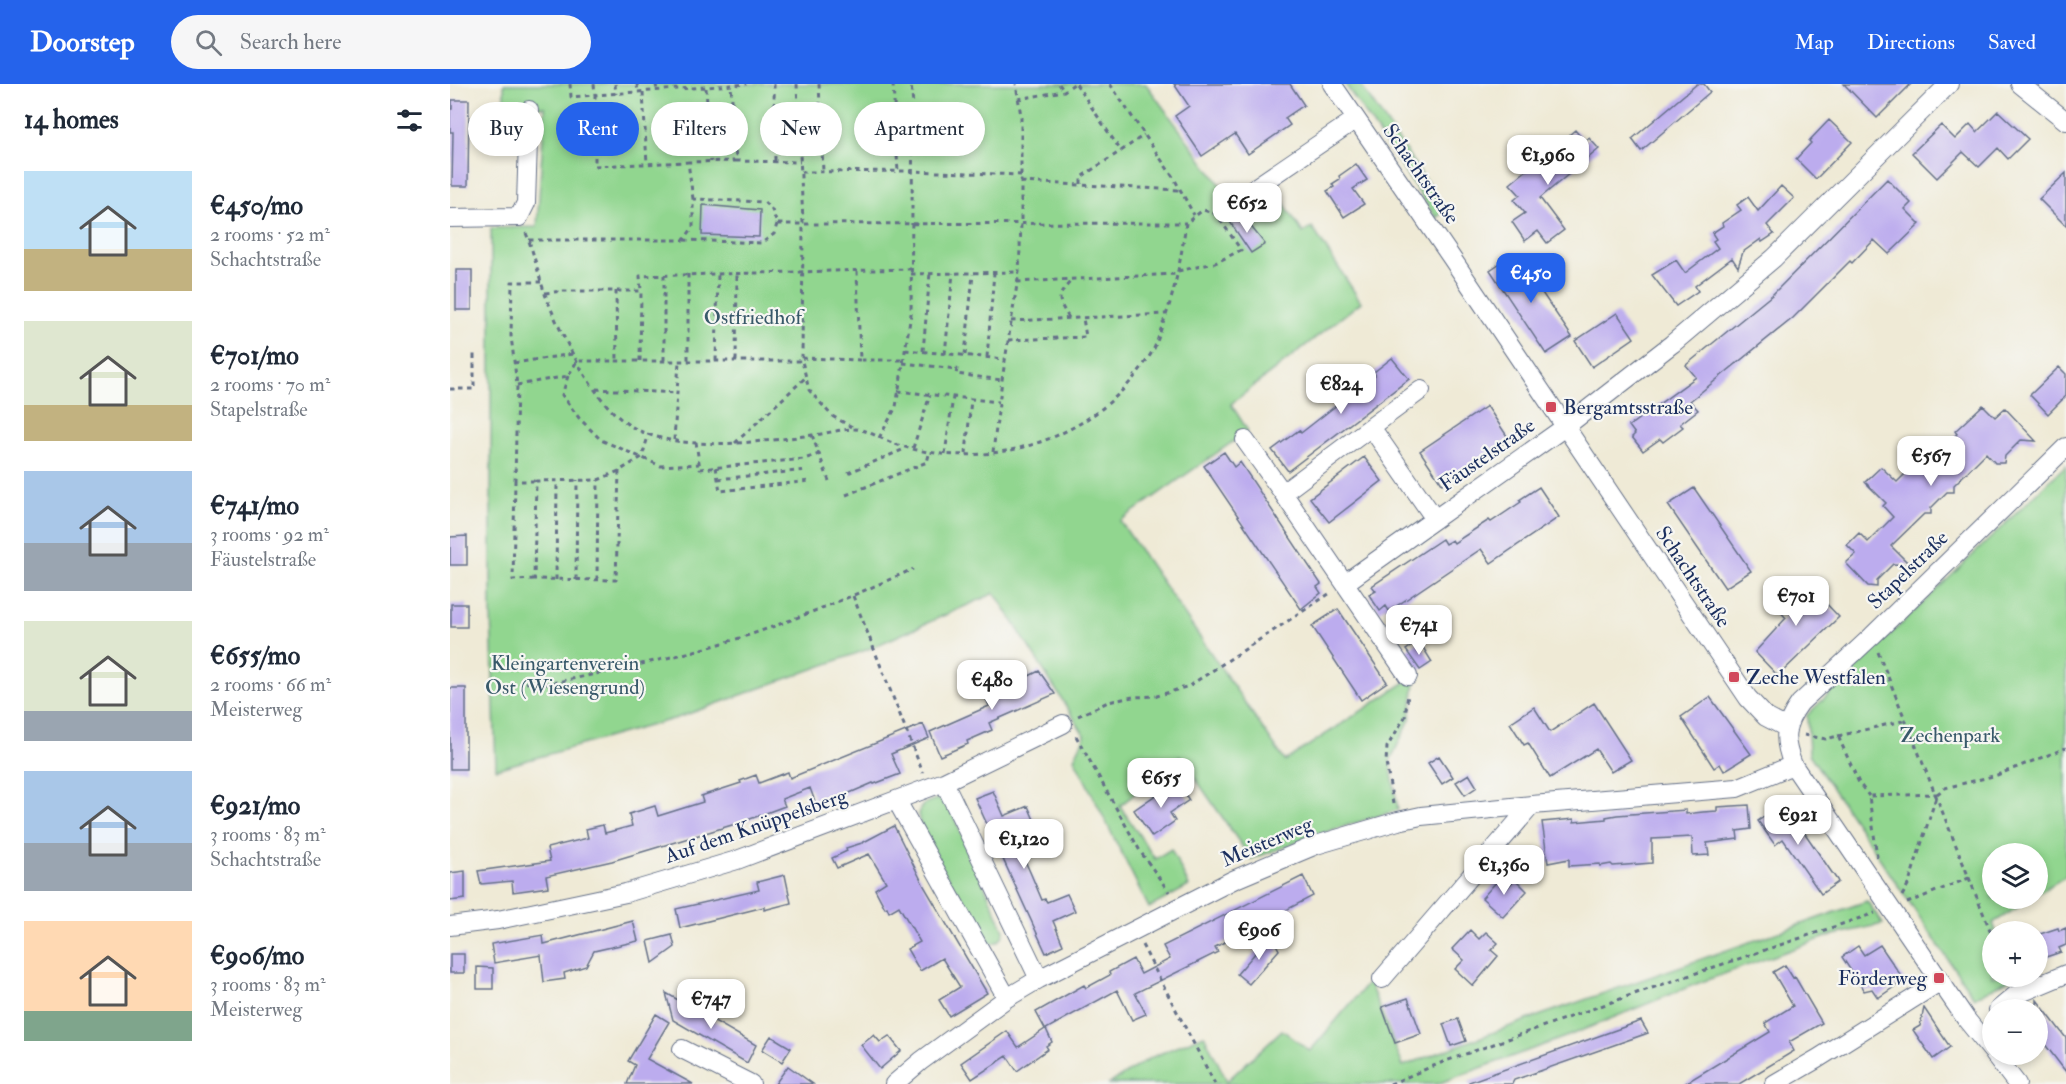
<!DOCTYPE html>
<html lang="en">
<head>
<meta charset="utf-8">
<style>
  :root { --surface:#fff; --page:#f6f6f7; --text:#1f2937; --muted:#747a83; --accent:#2563eb }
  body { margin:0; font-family:"IM FELL Double Pica",serif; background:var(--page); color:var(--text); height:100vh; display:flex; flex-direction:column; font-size:22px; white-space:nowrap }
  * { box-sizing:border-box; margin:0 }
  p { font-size:20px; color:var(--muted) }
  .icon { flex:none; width:33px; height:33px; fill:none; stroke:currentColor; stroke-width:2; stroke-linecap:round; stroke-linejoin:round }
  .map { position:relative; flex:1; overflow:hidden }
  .sheet { display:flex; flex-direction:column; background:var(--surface); width:450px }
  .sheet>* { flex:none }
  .top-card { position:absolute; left:18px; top:18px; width:570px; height:54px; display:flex; gap:12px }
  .buttons { position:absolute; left:1532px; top:759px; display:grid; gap:12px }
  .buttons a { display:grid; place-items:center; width:66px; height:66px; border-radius:50%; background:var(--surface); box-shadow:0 3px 9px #0003; font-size:30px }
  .price { position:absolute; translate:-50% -51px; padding:0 14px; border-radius:12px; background:#fff; color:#222; font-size:20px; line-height:39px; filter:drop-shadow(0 2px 3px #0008) }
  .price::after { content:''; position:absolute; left:50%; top:36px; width:18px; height:14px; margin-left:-9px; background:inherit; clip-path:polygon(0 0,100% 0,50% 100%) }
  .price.selected { background:var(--accent); color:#fff }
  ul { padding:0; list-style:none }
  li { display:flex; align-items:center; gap:18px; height:150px; padding:0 24px }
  li span { display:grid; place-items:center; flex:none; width:168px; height:120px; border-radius:0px; color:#555 }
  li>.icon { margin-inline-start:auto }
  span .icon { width:72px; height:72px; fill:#fffc; stroke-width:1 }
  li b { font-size:26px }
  h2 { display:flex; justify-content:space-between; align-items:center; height:72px; padding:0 24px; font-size:26px }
  .chip { padding:0 21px; border-radius:27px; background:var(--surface); box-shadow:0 3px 9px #0003; font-size:21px; line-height:54px }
  .chip.selected { background:var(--accent); color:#fff }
  header { display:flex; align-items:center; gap:36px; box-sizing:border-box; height:84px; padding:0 30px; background:var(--accent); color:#fff }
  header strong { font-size:28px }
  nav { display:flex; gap:33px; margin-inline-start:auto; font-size:21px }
  .search { width:420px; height:54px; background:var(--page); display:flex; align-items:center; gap:15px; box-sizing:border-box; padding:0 21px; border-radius:33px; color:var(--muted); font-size:22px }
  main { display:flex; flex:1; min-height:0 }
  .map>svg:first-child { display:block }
  .green { fill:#91d68f; stroke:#568276; stroke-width:1.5 }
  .building { fill:#bcacee }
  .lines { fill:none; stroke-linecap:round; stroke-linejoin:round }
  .minor-casing { stroke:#657088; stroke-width:20 }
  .path { stroke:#657088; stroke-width:3; stroke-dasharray:4.5 4.5; stroke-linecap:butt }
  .minor { stroke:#fff; stroke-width:18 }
  .poi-dot { fill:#d1495b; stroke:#f6f6f2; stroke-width:2 }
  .labels { text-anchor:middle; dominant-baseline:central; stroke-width:4.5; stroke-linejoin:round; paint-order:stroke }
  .street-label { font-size:21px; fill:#1b2f5e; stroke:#f6f6f2 }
  .park-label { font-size:21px; fill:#38596a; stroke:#f6f6f2 }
  .poi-label { font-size:21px; fill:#1b2f5e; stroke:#f6f6f2; text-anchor:start }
</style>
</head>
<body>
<header>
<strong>Doorstep</strong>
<div class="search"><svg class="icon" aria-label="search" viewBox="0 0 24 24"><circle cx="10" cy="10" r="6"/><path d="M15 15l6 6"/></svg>Search here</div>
<nav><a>Map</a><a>Directions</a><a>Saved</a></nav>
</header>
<main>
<section class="sheet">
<h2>14 homes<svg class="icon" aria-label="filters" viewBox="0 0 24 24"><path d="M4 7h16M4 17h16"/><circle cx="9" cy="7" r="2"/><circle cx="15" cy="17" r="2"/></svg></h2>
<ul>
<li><span style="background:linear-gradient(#bfe0f5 65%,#c2b280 0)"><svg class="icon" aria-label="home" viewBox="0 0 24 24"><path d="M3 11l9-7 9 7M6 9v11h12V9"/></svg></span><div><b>€450/mo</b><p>2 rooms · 52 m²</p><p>Schachtstraße</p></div></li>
<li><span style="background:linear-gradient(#dfe7d0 70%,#c2b280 0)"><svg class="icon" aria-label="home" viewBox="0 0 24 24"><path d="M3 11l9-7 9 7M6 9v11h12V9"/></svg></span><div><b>€701/mo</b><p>2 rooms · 70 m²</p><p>Stapelstraße</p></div></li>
<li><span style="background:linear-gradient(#a9c7e8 60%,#9aa5b1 0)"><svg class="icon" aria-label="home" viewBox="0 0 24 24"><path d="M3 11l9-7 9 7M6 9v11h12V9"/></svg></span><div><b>€741/mo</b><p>3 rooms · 92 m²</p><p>Fäustelstraße</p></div></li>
<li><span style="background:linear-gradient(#dfe7d0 75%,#9aa5b1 0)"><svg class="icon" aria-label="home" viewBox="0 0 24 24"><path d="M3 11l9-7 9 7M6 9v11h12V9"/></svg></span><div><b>€655/mo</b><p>2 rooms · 66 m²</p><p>Meisterweg</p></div></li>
<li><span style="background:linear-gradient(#a9c7e8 60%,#9aa5b1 0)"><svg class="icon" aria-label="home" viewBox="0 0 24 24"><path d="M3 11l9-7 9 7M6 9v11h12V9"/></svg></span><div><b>€921/mo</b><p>3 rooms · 83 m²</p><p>Schachtstraße</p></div></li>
<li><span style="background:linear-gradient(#ffd9b3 75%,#7fa58c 0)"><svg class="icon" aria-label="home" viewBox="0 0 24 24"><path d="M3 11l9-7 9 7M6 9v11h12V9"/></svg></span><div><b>€906/mo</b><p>3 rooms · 83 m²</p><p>Meisterweg</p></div></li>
</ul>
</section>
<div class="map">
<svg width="1616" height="1000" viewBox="0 0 1616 1000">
  <rect width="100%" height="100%" fill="#f6f6f2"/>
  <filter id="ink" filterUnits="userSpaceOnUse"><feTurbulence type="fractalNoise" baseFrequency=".0167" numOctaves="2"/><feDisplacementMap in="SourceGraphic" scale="12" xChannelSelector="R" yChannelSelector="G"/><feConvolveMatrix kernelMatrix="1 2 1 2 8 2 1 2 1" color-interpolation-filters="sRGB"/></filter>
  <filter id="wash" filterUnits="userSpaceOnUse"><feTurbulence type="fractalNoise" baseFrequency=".008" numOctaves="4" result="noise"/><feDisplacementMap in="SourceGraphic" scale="24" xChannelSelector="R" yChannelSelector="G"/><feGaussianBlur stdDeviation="1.35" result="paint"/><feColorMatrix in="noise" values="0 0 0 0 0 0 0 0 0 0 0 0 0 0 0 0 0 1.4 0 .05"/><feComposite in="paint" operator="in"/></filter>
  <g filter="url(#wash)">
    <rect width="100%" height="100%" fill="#efead6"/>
    <path class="green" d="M54 0H696L780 114 822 101 853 149 862 143 911 218 781 320 798 347 670 437 835 677 966 591 960 635 940 677 948 726 882 746 801 775 730 672 670 722 705 775 721 765 739 802 699 824 624 674 635 652 545 509 416 566 227 634 46 685 41 529V144L87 143 95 23 54 24Z
      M895 0H910L996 126 986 134Z
      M1616 381V792L1587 810V770H1542V814L1581 815 1543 839 1546 847 1542 848V892L1563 893 1524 914 1359 670 1357 631Z
      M487 715 496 718 499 722 554 846C553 857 543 863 534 856L494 787 470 739C465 724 474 718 487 715Z
      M1417 817 1433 840 1379 852 1246 900 1118 952 987 1000H659L700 974 754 951 777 997 832 946 860 967 919 898 953 982 1077 936Z"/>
    <g id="blocks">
      <path class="building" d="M724 0H840L854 21 835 34 840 41 798 70 785 50 752 72 725 32 739 22Z
        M1247 0H1254L1260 8 1191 67 1182 55Z
        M1394 0H1461L1427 34Z
        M2 16H19L18 102H2L3 48H0V25H2Z
        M1548 27 1578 55 1558 75 1548 64 1529 83 1513 68 1487 94 1462 69 1491 41 1505 55 1520 40 1527 48Z
        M1379 36 1402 58 1366 95 1346 75 1361 59 1359 57Z
        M1125 46 1135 58 1139 54 1149 65 1090 114 1114 146 1097 159 1088 147 1075 157 1062 138 1075 129 1064 116 1070 111 1060 100Z
        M906 80 917 96 903 105 914 120 894 133 877 107 884 103 882 100 890 95 889 92Z
        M1616 89V142L1589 115Z
        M1437 95 1461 119 1455 125 1470 140 1439 170 1424 156 1402 179 1400 177 1343 234 1240 317 1248 326 1230 340 1233 343 1213 358 1210 355 1193 367 1182 353 1185 350 1179 342 1246 293 1236 281 1322 211Z
        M1331 102 1344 114 1317 141 1324 150 1312 158 1311 155 1293 168 1288 183 1282 174 1245 202 1248 207 1226 222 1202 191 1226 176 1235 189 1268 164 1263 157 1266 155 1262 149 1273 142 1272 139 1291 126 1287 121 1298 113 1308 127Z
        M253 121 310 126 309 153 252 151Z
        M791 130 815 160 801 169 780 138Z
        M1065 169 1122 253 1096 270 1040 186Z
        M6 186H22V226H6Z
        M1167 229 1184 254 1142 283 1125 257Z
        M942 274 959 295 838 387 822 366 849 346 851 349 925 291 924 288Z
        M1609 283 1616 290V312L1598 330 1580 311Z
        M1533 321 1545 333 1555 324 1586 357 1571 356 1555 372 1554 379H1545L1536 369 1504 401V408H1497L1481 424V430H1474L1441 462 1460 481 1443 480 1427 496V503L1418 502 1396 479 1406 470 1397 461 1409 449 1418 458 1443 433 1433 422 1436 419 1415 398 1431 383 1447 398 1465 380 1470 386 1507 350 1505 347Z
        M1037 322 1059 355 992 400 970 367Z
        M774 368 784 383 790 378 871 500 867 503 871 509 851 525 754 382Z
        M914 373 932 397 879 438 860 414Z
        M1089 403 1109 433 1041 479 1031 465 939 527 936 522 930 527 919 511 926 507 922 502 992 455 995 460 1002 456 1004 459 1039 436 1041 438 1071 418 1069 416Z
        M1244 404 1301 487 1275 504 1218 421Z
        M17 452V481H0V453Z
        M1353 495 1389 533 1328 592 1305 568 1336 534 1323 519Z
        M1 520H17V543H1Z
        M888 525 937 598 911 616 862 542Z
        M969 557 982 578 970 586 956 566Z
        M589 587 605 610 539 639 542 646 517 657 518 660 490 672 480 648 539 622 533 607 561 595 563 600Z
        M0 604H16V685H0Z
        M1260 613 1301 670 1274 687 1270 680 1264 684 1231 633Z
        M1144 619 1181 676 1161 688 1146 665 1100 694 1078 659 1074 661 1060 639 1084 623 1100 648Z
        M473 640 479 654 441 670 450 690 424 700 423 699 367 723 360 704 332 715 335 722 292 738 162 777 96 792 98 803 63 808 62 797 31 800 28 787 100 777 97 764 138 754 136 745 153 741 155 749 182 742 179 730 205 722 208 732 253 718 251 712 291 699 290 697 306 691 309 699 338 688 340 694Z
        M989 672 1003 693 992 700 978 679Z
        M1019 690 1027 703 1015 711 1006 698Z
        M726 697 739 716 720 729 725 737 702 753 684 726Z
        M543 707 554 732 578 722 585 738 562 748 580 788 592 816 595 815 597 818 617 810 625 827 603 837 613 861 596 869 525 714Z
        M1334 719 1387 796 1388 798 1371 810 1333 755 1325 761 1308 737Z
        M1299 721 1301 745 1287 747 1288 755 1257 759 1259 771 1243 772 1242 753 1202 755V779L1163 782 1161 780 1150 782V780L1119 782V775L1098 779 1092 738 1124 735V738L1156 735V733L1167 731 1236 726V730L1253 728 1267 727V723Z
        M444 742 474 802 537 909 499 932 489 916 510 903 492 874 470 887 457 865 470 858 449 822 439 828 437 823 435 824 425 805 436 798 419 770 387 784 382 774 397 767 396 764 412 759Z
        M15 787V815L0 817V789Z
        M335 791 341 819 314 826V823L230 844 226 825 309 806 307 798Z
        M853 792 863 812 765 863 768 868 685 909 696 930 682 936 667 906 596 945 602 958 596 962 598 965 567 987 557 972 522 995 511 979 557 947 568 963 595 945 586 928 634 901 636 904 660 891 659 888 683 875 691 890 720 875 713 862Z
        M1049 795 1058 803 1065 795 1077 807 1053 833 1032 814Z
        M183 837 188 857 144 867 136 882 114 889 115 895 94 898 91 871 44 879 41 860 93 851 94 860Z
        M1608 844 1609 847 1616 844V861L1609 864 1611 868 1587 876V851Z
        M1020 846 1029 855 1036 848 1048 859 1041 866 1048 872 1023 902 1005 885 1014 876 1002 865Z
        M222 851 225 863 203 879 198 857Z
        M821 851 829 866 799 900 787 890Z
        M1430 861 1454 896 1428 914 1422 905 1414 907 1392 873 1408 862 1414 871Z
        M0 870H14V889H0Z
        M1335 881 1343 894 1345 893 1372 939 1339 958 1344 967 1289 1000H1234L1320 948 1315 939 1343 922 1323 888Z
        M27 883 43 884V905H27Z
        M216 909 306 961 297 979 223 936Z
        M958 914 971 950 945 959 932 923Z
        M1587 916 1616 954V988L1587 950Z
        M1474 924 1500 963 1483 975 1463 946 1470 942Z
        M206 930 219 938 197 975 243 1000H177L185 981 178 977Z
        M1008 935 1016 957 1001 962 993 940Z
        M1191 937 1198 949 1064 996 1062 1000H1019V998Z
        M424 951 430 958 439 952 451 967 430 985 411 961Z
        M321 952 341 964 332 978 312 966Z
        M338 982 363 1000H325Z"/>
    </g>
  </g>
  <g filter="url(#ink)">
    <use href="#blocks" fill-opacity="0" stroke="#657088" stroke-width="1.5"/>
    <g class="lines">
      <g class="minor-casing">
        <path id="minor" d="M882 0 1001 173 1298 614 1316 633 1337 644
          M1570 0 1616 37
          M781 120 906 35
          M0 134 69 133 76 119 79 26
          M921 343 971 306
          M795 356 833 409
          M895 499 985 435
          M958 592 833 409 921 343 985 435 1115 343 1222 260 1324 174 1499 0
          M447 717 557 914 589 895 494 698
          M0 842 48 836 176 809 287 776 494 698 613 640
          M589 895 783 796 866 761 948 737 971 732 1082 721 1287 704 1343 681
          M932 895 1082 721
          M1548 926 1566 911 1616 890
          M232 965 301 1000
          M1542 967 1516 935 1343 681C1333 656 1333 642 1350 619L1422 552 1616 363
          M1544 970 1567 1000
          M444 1000 471 977 557 914
          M1324 1000 1367 975 1491 897"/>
      </g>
      <path class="path" d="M120 0 121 13 145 11V82L238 78
        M144 0 145 11 297 0
        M165 0 166 10
        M187 0 188 8
        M206 0 207 7
        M324 0 325 77
        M347 0 353 139 352 277 359 306 382 332 404 344
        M369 0 373 88
        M443 0 448 88
        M609 0 614 7
        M626 0 671 67 694 51
        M660 0 725 96 744 131
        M256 4 261 78
        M193 8 197 80
        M568 15 614 7 624 0
        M286 77 350 78
        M351 88 462 87 571 91
        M571 98 730 106
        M631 100V93L671 67
        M243 115 238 78 286 77 281 1
        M76 149C84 169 88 190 95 210 110 249 142 315 176 339 221 371 310 358 362 351 376 350 390 345 404 345 416 345 431 355 443 359 457 365 477 368 492 370 576 377 658 341 702 268 707 260 709 251 712 242 725 209 731 174 736 139L753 126 767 130
        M79 156H234L243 143V115L314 118 322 126 327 140 736 139
        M234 156 312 159 324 150 327 140
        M407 187 410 276H454
        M728 187 765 179 791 166 769 134
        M238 190V277
        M461 190 569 188
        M214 191V276
        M567 198 727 190
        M166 207 167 277
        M95 209 114 207H191L190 192 461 185
        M619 234C606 214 607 212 623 195
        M561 237 716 230
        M558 256 636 253 633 234
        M455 266 555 275
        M473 267 480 189
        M495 270 503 189
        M515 271 523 190
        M537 273 544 189
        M352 274 410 276
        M190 277 191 207
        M266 277 268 190
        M286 277 287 190
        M64 279 123 270
        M453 279 507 285 506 290 552 296
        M118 292 112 311 129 334 151 356 211 382 249 380
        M67 301 118 292 127 277H352
        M0 305H24V269
        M146 305 227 309
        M448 307 549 318
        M362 351 379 397
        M429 354 446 323 461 230 463 21 461 0
        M224 356 229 277
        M246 358 250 385 354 375 369 370
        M285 359 356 293
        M463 364 480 311
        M543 368 552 296 569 188 571 140V32L566 0
        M495 370 503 313
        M516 370 521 315
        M266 383 270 407 360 397
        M169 387 166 496 84 495 86 397 148 396 169 387 192 373 199 349
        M398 389 452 366 454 362
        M268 395 357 386
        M65 397 67 301 61 252 62 198H91
        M396 411 477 378 480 367
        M84 495 63 496 65 397H86
        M106 496 107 397
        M126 496 127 396
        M147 496 148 396
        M403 512 473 689
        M1428 568 1542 851
        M76 599 85 597 97 600C166 586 235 572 302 550 357 531 410 509 463 485
        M628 632 658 618 683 613 707 612 739 602 879 510
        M1354 651 1376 655 1388 652 1409 699 1419 712
        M626 652 690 767 719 808
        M1388 652 1457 636
        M943 720 936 678 937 663 955 633 958 610
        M1427 773 1419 712 1487 710
        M1452 812 1459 799 1487 710 1495 704 1547 691 1616 664
        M1457 819 1519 794
        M692 861 765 1000
        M940 1000 993 978 1187 909 1425 829"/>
      <use href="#minor" class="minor"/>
    </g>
  </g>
  <g class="poi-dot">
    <rect x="1095" y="317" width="12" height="12" rx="3"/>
    <rect x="1278" y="587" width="12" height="12" rx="3"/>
    <rect x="1483" y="888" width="12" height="12" rx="3"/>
  </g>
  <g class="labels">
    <g class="street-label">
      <text transform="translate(971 90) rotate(55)">Schachtstraße</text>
      <text transform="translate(1037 371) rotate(-35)">Fäustelstraße</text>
      <text transform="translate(1458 486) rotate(-44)">Stapelstraße</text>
      <text transform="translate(1243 493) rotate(56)">Schachtstraße</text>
      <text transform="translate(306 742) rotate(-19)">Auf dem Knüppelsberg</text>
      <text transform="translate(817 758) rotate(-23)">Meisterweg</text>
    </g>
    <g class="park-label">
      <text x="303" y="233">Ostfriedhof</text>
      <text x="115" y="579">Kleingartenverein<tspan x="115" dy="24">Ost (Wiesengrund)</tspan></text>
      <text x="1500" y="651">Zechenpark</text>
    </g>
    <g class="poi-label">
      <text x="1113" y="323">Bergamtsstraße</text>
      <text x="1296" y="593">Zeche Westfalen</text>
      <text x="1477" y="894" text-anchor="end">Förderweg</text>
    </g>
  </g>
</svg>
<div class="buttons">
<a><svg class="icon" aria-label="layers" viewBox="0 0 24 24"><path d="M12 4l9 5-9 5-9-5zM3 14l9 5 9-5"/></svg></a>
<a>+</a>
<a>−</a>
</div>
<b class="price" style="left:1098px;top:102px">€1,960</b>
<b class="price" style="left:797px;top:150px">€652</b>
<b class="price selected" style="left:1081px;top:220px">€450</b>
<b class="price" style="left:891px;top:331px">€824</b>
<b class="price" style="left:1481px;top:403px">€567</b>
<b class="price" style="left:1346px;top:543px">€701</b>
<b class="price" style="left:969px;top:572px">€741</b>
<b class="price" style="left:542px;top:627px">€480</b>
<b class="price" style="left:711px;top:725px">€655</b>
<b class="price" style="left:1348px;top:762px">€921</b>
<b class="price" style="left:574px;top:786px">€1,120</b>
<b class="price" style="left:1054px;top:812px">€1,360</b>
<b class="price" style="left:809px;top:877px">€906</b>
<b class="price" style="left:261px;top:946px">€747</b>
<div class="top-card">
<a class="chip">Buy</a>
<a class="chip selected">Rent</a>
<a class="chip">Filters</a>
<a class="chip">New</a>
<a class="chip">Apartment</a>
</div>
</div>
</main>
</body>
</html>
